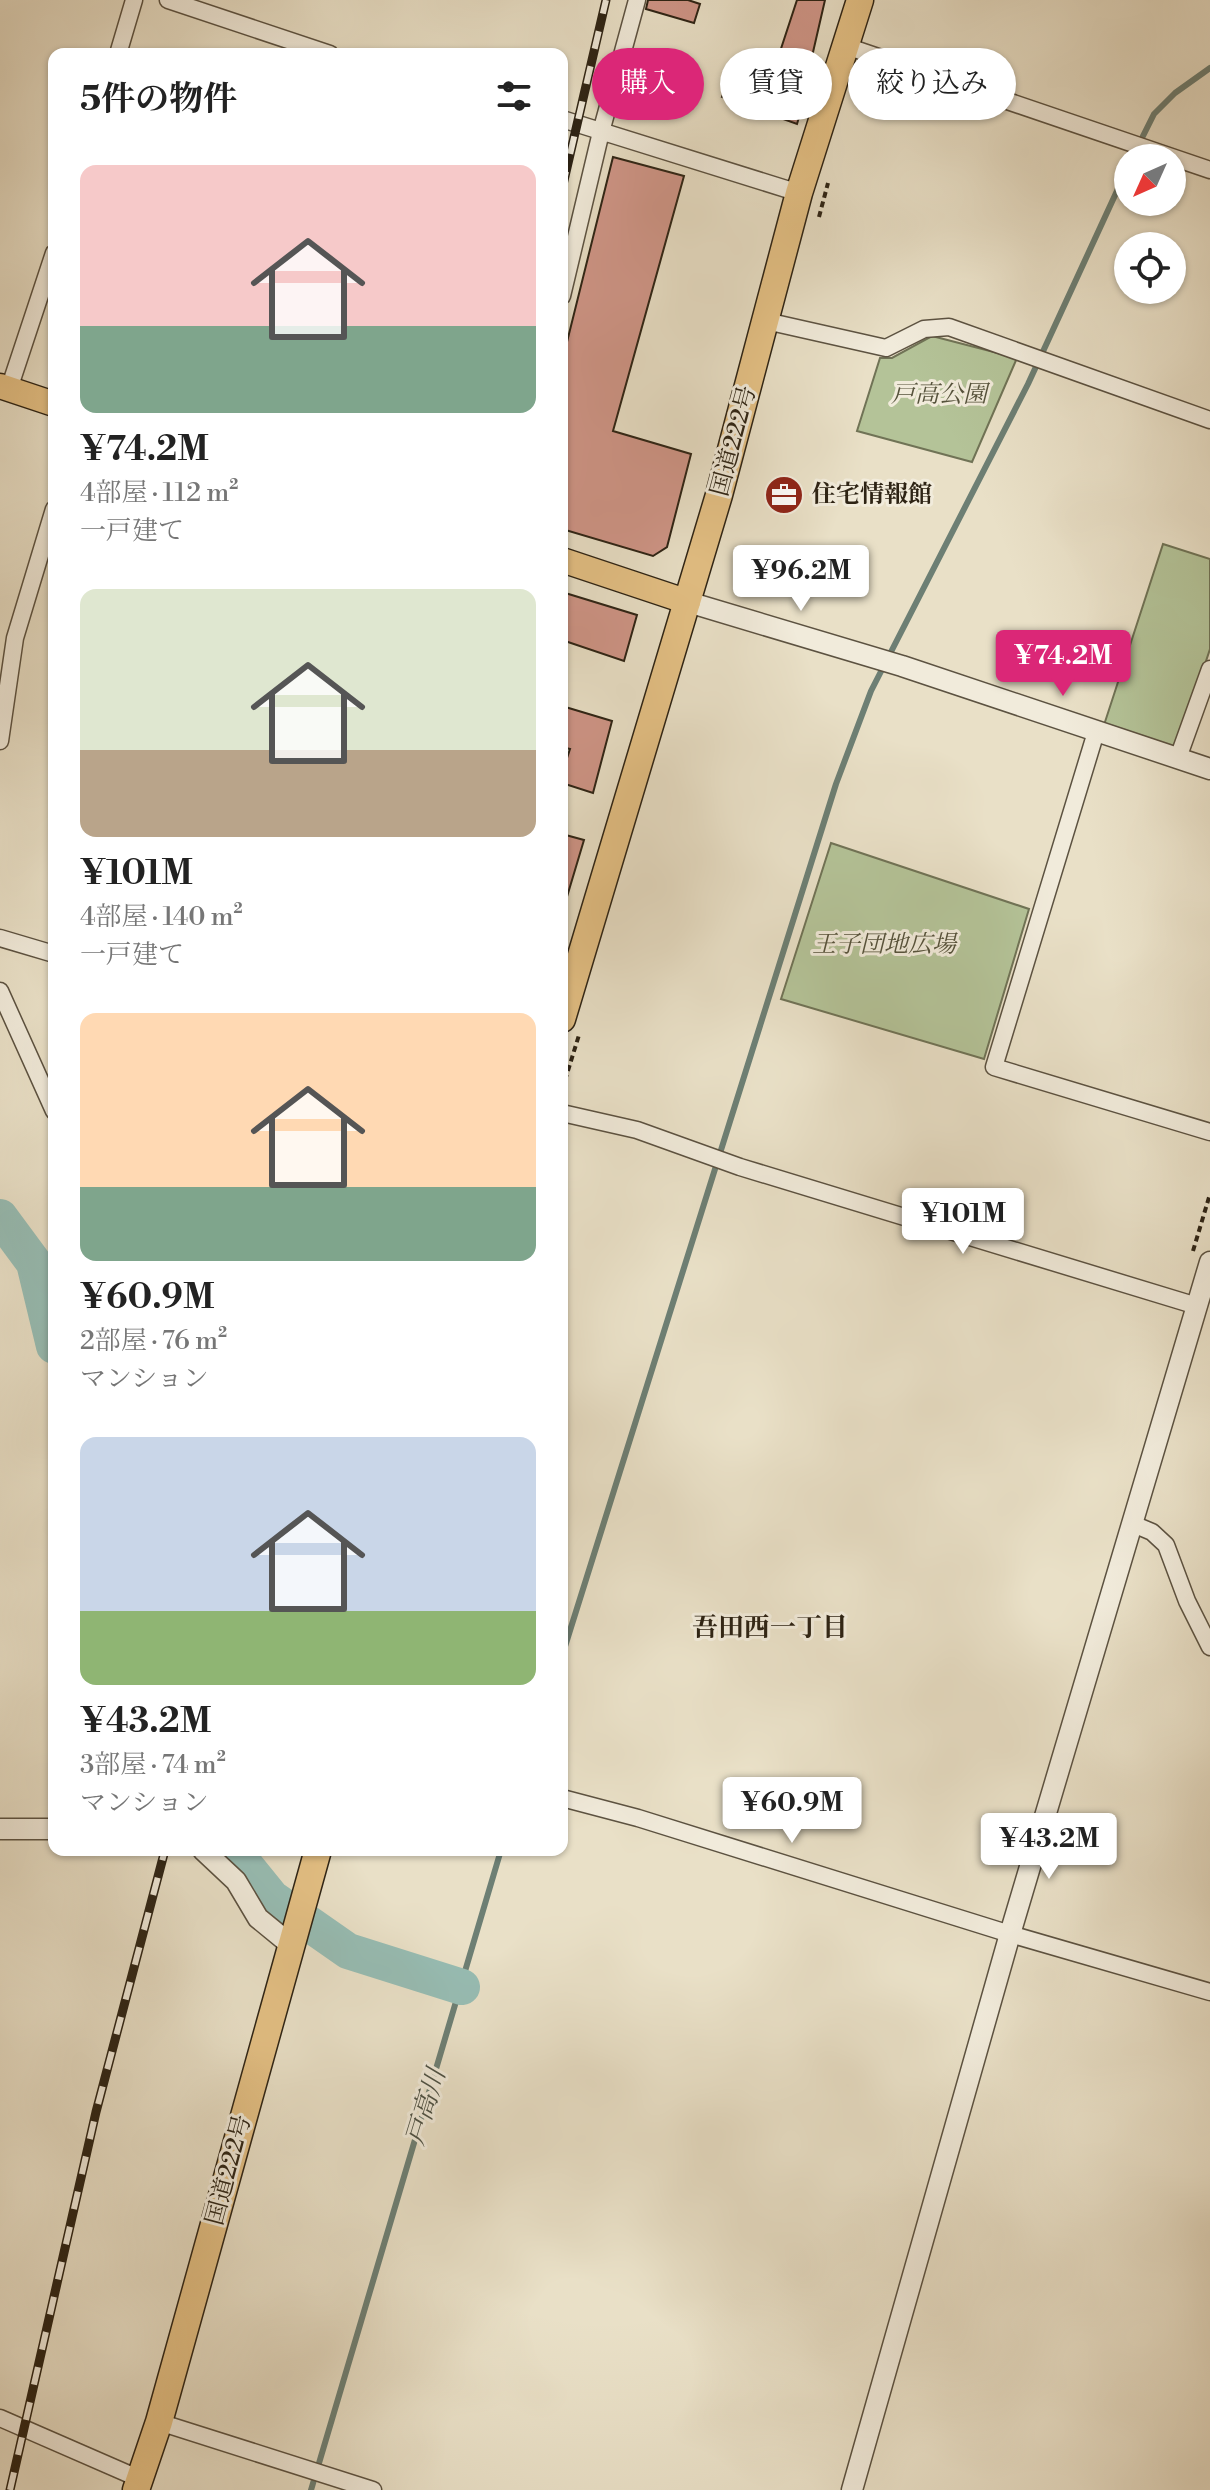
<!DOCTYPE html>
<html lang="ja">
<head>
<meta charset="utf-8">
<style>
  :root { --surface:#fff; --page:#f2f2f2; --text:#222; --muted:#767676; --accent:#db2777 }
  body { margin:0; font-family:"Libre Bodoni","Noto Serif JP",serif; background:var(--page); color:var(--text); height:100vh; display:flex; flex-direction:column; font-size:30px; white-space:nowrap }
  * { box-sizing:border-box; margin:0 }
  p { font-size:26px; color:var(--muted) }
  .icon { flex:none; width:44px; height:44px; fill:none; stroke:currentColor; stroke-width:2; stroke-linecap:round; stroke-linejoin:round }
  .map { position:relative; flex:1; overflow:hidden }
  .sheet { position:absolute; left:48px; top:48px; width:520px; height:1808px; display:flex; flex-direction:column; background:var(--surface); border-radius:16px; box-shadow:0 2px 6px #0004 }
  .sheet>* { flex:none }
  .guide { position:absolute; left:592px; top:48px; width:498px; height:72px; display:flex; gap:16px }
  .needle { width:52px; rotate:225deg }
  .controls { position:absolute; left:1114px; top:144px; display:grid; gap:16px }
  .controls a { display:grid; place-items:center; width:72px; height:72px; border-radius:50%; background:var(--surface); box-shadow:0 2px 6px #0004; font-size:40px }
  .price { position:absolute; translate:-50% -68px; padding:0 18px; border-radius:8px; background:#fff; color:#222; font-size:26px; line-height:52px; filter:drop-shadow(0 2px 4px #0008) }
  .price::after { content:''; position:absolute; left:50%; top:48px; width:24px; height:18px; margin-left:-12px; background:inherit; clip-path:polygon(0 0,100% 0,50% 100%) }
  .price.active { background:var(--accent); color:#fff }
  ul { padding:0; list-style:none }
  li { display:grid; align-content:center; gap:16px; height:424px; padding:0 32px }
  li span { display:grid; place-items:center; height:248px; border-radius:16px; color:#555 }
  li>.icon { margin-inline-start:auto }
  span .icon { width:144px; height:144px; fill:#fffc; stroke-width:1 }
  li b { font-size:34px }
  h2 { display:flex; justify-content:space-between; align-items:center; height:96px; padding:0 32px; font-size:34px }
  .chip { padding:0 28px; border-radius:36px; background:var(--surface); box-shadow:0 2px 6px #0004; font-size:28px; line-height:72px }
  .chip.active { background:var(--accent); color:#fff }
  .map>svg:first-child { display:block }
  .green { fill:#b4c398; stroke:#707356; stroke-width:2 }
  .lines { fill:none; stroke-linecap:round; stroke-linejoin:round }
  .stream { stroke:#6d7f74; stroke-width:6 }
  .river { stroke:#97bdb4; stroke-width:36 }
  .building { fill:#cf9587; stroke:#2d2314; stroke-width:2 }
  .minor-casing { stroke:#5c5241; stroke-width:19 }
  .tertiary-casing { stroke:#5c5241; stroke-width:23 }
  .primary-casing { stroke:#2d2314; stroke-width:27 }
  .trunk-casing { stroke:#2d2314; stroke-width:29 }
  .path { stroke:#2d2314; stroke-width:4; stroke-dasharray:6 4; stroke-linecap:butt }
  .minor { stroke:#f1ebdb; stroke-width:16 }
  .tertiary { stroke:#f1ebdb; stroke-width:20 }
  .primary { stroke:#e4c084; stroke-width:24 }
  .trunk { stroke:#e4c084; stroke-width:26 }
  .rail-casing { stroke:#2d2314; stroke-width:9 }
  .rail { stroke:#f1ebdb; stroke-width:6; stroke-dasharray:18; stroke-linecap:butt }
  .labels { text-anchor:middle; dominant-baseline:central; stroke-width:6; stroke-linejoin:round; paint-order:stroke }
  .park-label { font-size:24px; font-style:italic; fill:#56533c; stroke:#f1ebdb }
  .street-label { font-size:24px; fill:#2d2314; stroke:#f1ebdb }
  .poi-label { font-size:24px; font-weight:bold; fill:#2d2314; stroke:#f1ebdb; text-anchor:start }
  .neighbourhood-label { font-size:26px; font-weight:bold; fill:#2d2314; stroke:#f1ebdb }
  .water-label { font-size:26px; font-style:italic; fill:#4d5144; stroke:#f1ebdb }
</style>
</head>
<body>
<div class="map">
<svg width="1210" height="2490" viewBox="0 0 1210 2490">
  <rect width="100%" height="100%" fill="#e9e0c7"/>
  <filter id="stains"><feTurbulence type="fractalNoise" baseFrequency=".0025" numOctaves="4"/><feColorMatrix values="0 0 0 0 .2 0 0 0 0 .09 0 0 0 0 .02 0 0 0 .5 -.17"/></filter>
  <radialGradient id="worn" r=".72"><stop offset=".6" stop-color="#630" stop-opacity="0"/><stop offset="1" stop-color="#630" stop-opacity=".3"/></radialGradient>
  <path class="green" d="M932 336 1017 358 972 462 857 431 880 358H892Z
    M1163 544 1210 559V649L1177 748 1104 725Z
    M831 843 1029 909 984 1059 781 999Z"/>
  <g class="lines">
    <path class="stream" d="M1132 158 1154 114 1175 93 1210 68
      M562 1656 836 784 871 691 1028 384 1128 167
      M311 2490 501 1850"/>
    <path class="river" d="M0 1217 34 1263 54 1346
      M233 1850 272 1898 348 1951 462 1987"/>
  </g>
  <path class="building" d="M648 0H688L700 4 694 23 646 9Z
    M797 0H825L805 87H808L797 124 722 97 735 64 772 76Z
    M613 157 684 176 613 431 691 454 667 547 653 556 562 529V362Z
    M562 592 637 615 624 661 562 640Z
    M562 706 612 721 593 793 562 783V773L570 749 562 747Z
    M562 834 584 840 566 900 562 899Z"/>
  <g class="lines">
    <g class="minor-casing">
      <path id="minor" d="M168 0 330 54
        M846 46 1210 170
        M118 54 134 0
        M562 119 799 193
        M562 296 601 132 637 0
        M766 321 886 348 924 329 949 327 1210 420
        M9 389 54 253
        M1096 732 994 1067 1210 1132
        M0 741 15 638 54 509
        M1178 758 1210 669
        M0 938 54 954
        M0 991 54 1111
        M562 1113 637 1130 740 1167 1197 1306
        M1133 1524 1152 1532 1166 1545 1187 1601 1210 1647
        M562 1798 638 1818 1010 1934 1210 1992
        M0 2418 140 2479
        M159 2422 373 2490"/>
    </g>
    <g class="tertiary-casing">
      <path id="tertiary" d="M688 602 902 666 1210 769
        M0 1829H54
        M203 1850 236 1881 258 1918 291 1945
        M852 2490 1010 1934 1210 1262"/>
    </g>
    <g class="primary-casing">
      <path id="primary" d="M0 386 54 404
        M562 560 688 602"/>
    </g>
    <g class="trunk-casing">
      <path id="trunk" d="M562 1019 719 495 799 193 860 0
        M136 2490 159 2422 318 1850"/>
    </g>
    <path class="path" d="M819 217 828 183
      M562 1090 579 1035
      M1193 1251 1210 1194"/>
    <use href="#minor" class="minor"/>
    <use href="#tertiary" class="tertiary"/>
    <use href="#primary" class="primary"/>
    <use href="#trunk" class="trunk"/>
    <g class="rail-casing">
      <path id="rail" d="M562 189 606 0
        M10 2490 96 2112 165 1850"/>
    </g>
    <use href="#rail" class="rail"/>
  </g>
  <defs>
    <g id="office-disc" transform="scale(2)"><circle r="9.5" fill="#8f2418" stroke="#f1ebdb"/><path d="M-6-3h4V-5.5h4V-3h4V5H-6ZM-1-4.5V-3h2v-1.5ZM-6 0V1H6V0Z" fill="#fff"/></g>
  </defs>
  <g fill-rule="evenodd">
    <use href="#office-disc" x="784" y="495"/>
  </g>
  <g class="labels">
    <g class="park-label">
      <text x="939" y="395">戸高公園</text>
      <text x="884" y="945">王子団地広場</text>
    </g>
    <g class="street-label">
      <text transform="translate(734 441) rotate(-75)">国道222号</text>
      <text transform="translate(229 2170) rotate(-75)">国道222号</text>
    </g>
    <g class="poi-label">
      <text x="812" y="495">住宅情報館</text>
    </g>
    <g class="neighbourhood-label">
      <text x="770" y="1628">吾田西一丁目</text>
    </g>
    <g class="water-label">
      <text transform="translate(426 2107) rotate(-73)">戸高川</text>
    </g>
  </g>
  <rect width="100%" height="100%" filter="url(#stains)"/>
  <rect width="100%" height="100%" fill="url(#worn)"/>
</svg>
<div class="controls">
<a><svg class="needle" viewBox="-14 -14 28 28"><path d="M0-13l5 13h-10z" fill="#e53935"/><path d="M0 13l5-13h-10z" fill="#767676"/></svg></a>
<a><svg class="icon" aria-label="locate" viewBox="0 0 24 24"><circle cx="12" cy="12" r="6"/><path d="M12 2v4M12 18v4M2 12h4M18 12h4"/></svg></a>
</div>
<b class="price" style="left:801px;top:613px">¥96.2M</b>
<b class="price active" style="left:1063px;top:698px">¥74.2M</b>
<b class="price" style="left:963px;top:1256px">¥101M</b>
<b class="price" style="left:792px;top:1845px">¥60.9M</b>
<b class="price" style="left:1049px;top:1881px">¥43.2M</b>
<div class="guide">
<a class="chip active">購入</a>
<a class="chip">賃貸</a>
<a class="chip">絞り込み</a>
</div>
<section class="sheet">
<h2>5件の物件<svg class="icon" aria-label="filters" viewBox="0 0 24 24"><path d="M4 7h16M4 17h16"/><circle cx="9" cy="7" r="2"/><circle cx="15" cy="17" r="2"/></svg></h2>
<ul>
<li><span style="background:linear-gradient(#f6c9c9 65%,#7fa58c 0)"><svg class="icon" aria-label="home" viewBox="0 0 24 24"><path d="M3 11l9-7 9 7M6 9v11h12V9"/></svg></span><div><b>¥74.2M</b><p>4部屋 · 112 m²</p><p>一戸建て</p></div></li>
<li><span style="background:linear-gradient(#dfe7d0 65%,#b9a48a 0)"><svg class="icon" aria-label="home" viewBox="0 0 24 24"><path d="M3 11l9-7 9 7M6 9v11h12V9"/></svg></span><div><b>¥101M</b><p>4部屋 · 140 m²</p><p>一戸建て</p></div></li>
<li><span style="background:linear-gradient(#ffd9b3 70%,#7fa58c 0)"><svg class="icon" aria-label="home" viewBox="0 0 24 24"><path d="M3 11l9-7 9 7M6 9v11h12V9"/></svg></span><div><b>¥60.9M</b><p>2部屋 · 76 m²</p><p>マンション</p></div></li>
<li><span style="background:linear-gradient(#c9d6e8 70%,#8fb573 0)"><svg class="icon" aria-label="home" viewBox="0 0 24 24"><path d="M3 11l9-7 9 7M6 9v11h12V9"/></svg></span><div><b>¥43.2M</b><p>3部屋 · 74 m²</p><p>マンション</p></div></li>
</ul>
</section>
</div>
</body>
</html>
